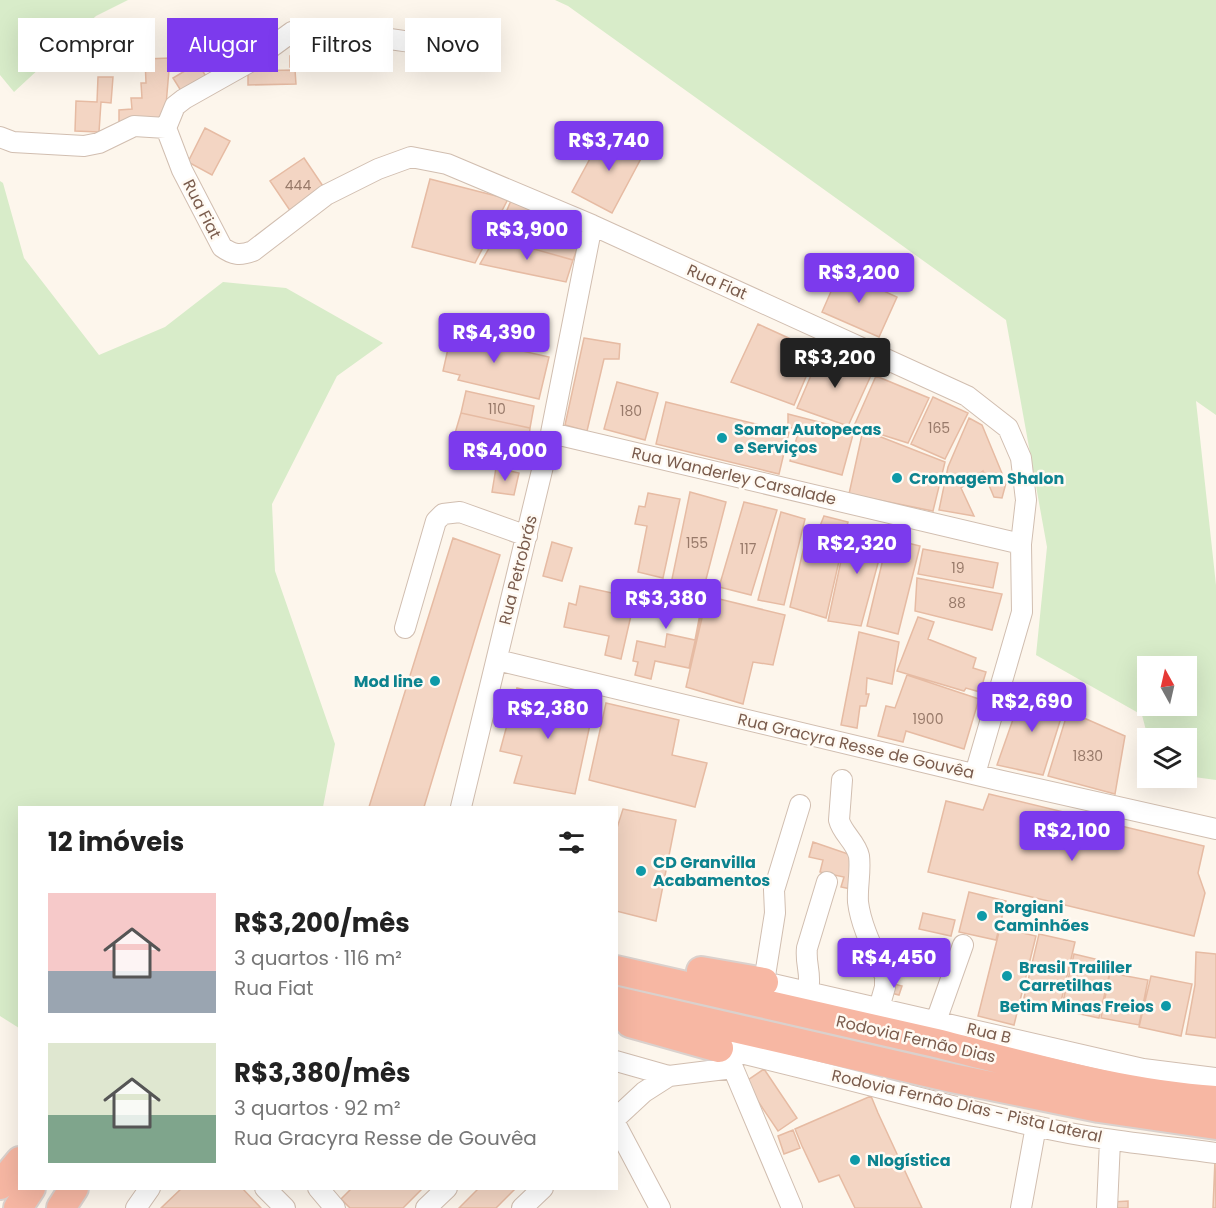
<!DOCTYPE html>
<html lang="pt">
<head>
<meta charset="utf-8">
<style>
  :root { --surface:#fff; --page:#f6f6f6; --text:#222; --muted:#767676; --accent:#7c3aed }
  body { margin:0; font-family:Poppins,sans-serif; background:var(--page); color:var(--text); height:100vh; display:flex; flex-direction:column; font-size:22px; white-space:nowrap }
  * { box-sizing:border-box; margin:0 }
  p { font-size:20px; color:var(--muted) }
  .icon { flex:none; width:33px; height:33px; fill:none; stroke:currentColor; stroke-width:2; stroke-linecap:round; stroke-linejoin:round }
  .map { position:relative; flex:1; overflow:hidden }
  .side { position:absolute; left:18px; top:806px; width:600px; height:384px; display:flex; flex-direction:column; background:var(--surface); border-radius:0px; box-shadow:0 6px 24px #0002 }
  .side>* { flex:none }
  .banner { position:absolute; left:18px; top:18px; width:600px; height:54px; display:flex; gap:12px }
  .needle { width:39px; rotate:352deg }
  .controls { position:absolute; left:1137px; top:656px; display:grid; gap:12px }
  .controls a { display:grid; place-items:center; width:60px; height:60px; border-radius:0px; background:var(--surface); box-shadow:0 6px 24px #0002; font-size:30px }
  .price { position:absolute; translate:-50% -51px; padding:0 14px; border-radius:6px; background:var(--accent); color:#fff; font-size:20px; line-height:39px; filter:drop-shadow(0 2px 3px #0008) }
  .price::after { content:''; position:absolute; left:50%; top:36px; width:18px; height:14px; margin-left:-9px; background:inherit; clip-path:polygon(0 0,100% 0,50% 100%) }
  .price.on { background:#222; color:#fff }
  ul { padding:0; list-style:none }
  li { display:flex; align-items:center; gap:18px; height:150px; padding:0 30px }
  li span { display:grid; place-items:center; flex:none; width:168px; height:120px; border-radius:0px; color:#555 }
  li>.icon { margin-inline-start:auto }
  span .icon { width:72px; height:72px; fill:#fffc; stroke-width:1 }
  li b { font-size:26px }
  h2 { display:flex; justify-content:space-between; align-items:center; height:72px; padding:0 30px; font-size:26px }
  .tag { padding:0 21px; border-radius:0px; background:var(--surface); box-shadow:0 6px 24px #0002; font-size:21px; line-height:54px }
  .tag.on { background:var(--accent); color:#fff }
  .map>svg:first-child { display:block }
  .green { fill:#d8ecc9; fill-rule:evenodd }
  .building { fill:#f3d5c3; stroke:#e6bba3; stroke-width:1.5 }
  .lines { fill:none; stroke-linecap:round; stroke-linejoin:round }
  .minor-casing { stroke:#d1beb0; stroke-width:22 }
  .highway-casing { stroke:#dad1cd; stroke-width:32 }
  .minor { stroke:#fff; stroke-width:20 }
  .highway { stroke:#f7b7a3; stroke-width:28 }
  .culture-dot { fill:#0f9aa8; stroke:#fffaf3; stroke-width:2 }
  .labels { text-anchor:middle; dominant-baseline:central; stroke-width:5; stroke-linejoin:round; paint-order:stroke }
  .number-label { font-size:14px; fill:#987a6a }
  .street-label { font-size:16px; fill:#7a5c4d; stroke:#fffaf3 }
  .culture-label { font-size:16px; font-weight:bold; fill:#0d838f; stroke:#fffaf3; text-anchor:start }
</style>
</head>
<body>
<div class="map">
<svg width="1216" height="1208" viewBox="0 0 1216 1208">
  <rect width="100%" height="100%" fill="#fdf6ec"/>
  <path class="green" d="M0 0H128L96 16 14 92 0 75Z
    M555 0H1216V415L1196 401 1216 585V780L1187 776 1186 738H1148L1142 715 1036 655 1047 547 1006 320 568 6ZM1148 666H1186V705H1148Z
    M0 181 3 183 24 258 99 355 165 327 223 282 286 288 383 343 337 376 272 504 275 571 335 744 323 807H20L19 1028 0 1016Z"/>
  <path class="building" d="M313 55 312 67H290V56Z
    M170 58 165 117 119 124V110L132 109 131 98H142L141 83H146L145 59Z
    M198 63 208 80 183 94 173 78Z
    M295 70 296 84 248 85V71Z
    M98 77H113L111 103 101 102 99 132 75 131 76 101 97 102Z
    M205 128 230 141 212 175 188 162Z
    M605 131 645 151 612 213 572 192Z
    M304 158 325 189 291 212 270 181Z
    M430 179 508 199 475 263 412 247Z
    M513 196 568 227V239L579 244 573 260 495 238Z
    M495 238 573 260 566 282 480 264Z
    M840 271 897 297 879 337 822 312Z
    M454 322 481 328 478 341 549 357 539 399 458 380 460 375 443 371Z
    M758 324 817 351 794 405 731 382Z
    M584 338 620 344 619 359H604L587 431 565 425Z
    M821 352 873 371 848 426 797 408Z
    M876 376 929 398 908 443 854 426Z
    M617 382 658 393 645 440 604 429Z
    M466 391 534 406 530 428 461 413Z
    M933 397 968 413 945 459 911 444Z
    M666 402 789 432 779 474 656 444Z
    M461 413 530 428 527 456 453 440Z
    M788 414 854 431 842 475 790 461 799 430 788 427Z
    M969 418 982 425 1006 483 1002 498 994 497 983 471 961 488 974 516 939 510 948 467Z
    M863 430 945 462 933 511 849 494Z
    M496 468 519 473 514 495 492 492Z
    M690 492 726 502 703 591 671 584Z
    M648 493 680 499 663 578 638 572 647 526 635 524 639 506 645 507Z
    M744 502 777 510 751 595 719 587Z
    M781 512 805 519 784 605 758 600Z
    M824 516 848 522 826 618 790 607 809 525 820 526Z
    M864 525 887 530 861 626 828 621 847 533H857Z
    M453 538 500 555 424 807H369Z
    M888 538 920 546 898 634 867 626Z
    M552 542 572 548 562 581 543 576Z
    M923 549 998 563 993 588 918 574Z
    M917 578 1002 594 992 630 915 611Z
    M625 580 705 597 689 668 655 661 651 679 635 675 638 662 633 661 637 641 665 647 667 634 695 640 700 614 641 602 644 591 624 586Z
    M580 586 635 598 621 659 605 655 609 636 564 627 569 603 576 605Z
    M707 596 785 615 773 665 753 662 743 704 686 687Z
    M918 617 934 622 928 639 976 658 973 668 986 672 980 692 966 688 964 691 897 671Z
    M859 632 899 642 892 684 867 678 866 694H869L866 706H860L857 728 841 725Z
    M907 675 979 699 964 749 906 731 903 742 878 736 886 706 895 708Z
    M517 688 594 706 575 794 514 783 522 756 500 751Z
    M1023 691 1067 699 1043 775 997 765Z
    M606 703 679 720 672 755 707 763 695 807 589 780Z
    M1068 711 1125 736 1115 794 1048 776Z
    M989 794 1204 846 1198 873 1205 893 1194 936 928 872 946 801 983 810Z
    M623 809 676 820 656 921 616 911V831Z
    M813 842 854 856 851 889 841 887 844 877 820 872 823 860 809 857Z
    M969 892 1006 901 996 940 959 932Z
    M923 913 955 920 951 936 919 929Z
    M1000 928 1036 936 1014 1025 978 1016Z
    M1039 934 1075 942 1059 1010 1023 1002Z
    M1196 952 1216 954V1038L1186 1034 1195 985Z
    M1074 954 1112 963 1099 1018 1061 1010Z
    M1110 973 1148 980 1139 1025 1101 1018Z
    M1151 976 1192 984 1181 1036 1139 1027Z
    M890 983 902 986 899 995 887 992Z
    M764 1069 797 1118 778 1131 745 1082Z
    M871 1096 878 1113 922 1208H855L839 1175 819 1182 802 1146 795 1129Z
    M793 1130 800 1148 784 1154 778 1136Z
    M1215 1160 1216 1208H1213Z
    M182 1188H242L261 1208H161Z
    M352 1188H423L403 1208H350L341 1199Z
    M479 1188H516L496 1208H459Z
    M1128 1201V1208H1112V1202Z"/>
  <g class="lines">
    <g class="minor-casing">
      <path id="minor" d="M438 46C411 42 385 38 358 35 337 32 313 25 292 32L255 59 184 99 175 106 166 128 182 170 222 247C233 255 240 256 253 251L326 195 378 169 411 157 447 164 592 225 967 396 1008 428 1021 458 1026 500 1021 544 1022 612 975 774
        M0 137 13 142 84 146 99 143 134 126 166 128
        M551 433 1021 544
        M405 628 436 521 443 514 460 512 527 536
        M497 660 998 780 1216 829
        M842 780 839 820C842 833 856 842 859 856 861 871 857 887 858 902 861 927 875 953 885 976V987L879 1008
        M800 805 774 890 775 913 764 982 1143 1069 1216 1078
        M461 807 551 433 592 225
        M808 992C812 973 805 965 807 948L827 882
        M936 1021 963 945
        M719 1048C825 1072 929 1102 1035 1126 1095 1140 1155 1145 1216 1153
        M719 1048 733 1068 792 1208
        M616 1061 669 1076
        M616 1118 644 1092 669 1076 733 1068
        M616 1125 660 1208
        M265 1188 285 1208
        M318 1188 335 1208
        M136 1208 150 1188
        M426 1208 447 1188
        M522 1208 543 1188
        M1021 1208 1036 1126
        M1107 1208 1110 1141"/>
    </g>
    <g class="highway-casing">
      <path id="highway" d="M616 970C723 994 830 1018 936 1043 1028 1066 1121 1094 1216 1100
        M701 971 764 982
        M616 1001 952 1078 1099 1108 1216 1125
        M630 1023 719 1048
        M0 1185 20 1161
        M18 1208 31 1188
        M61 1208 74 1188"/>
    </g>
    <use href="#minor" class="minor"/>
    <use href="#highway" class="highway"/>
  </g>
  <g class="culture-dot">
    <circle cx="722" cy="438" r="6"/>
    <circle cx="897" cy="478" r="6"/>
    <circle cx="435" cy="681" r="6"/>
    <circle cx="641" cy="871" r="6"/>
    <circle cx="982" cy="916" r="6"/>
    <circle cx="1007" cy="976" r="6"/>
    <circle cx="1166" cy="1006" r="6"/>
    <circle cx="855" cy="1160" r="6"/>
  </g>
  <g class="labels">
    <g class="number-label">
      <text x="298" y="185">444</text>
      <text x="497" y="409">110</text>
      <text x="631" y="411">180</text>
      <text x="939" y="428">165</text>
      <text x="697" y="543">155</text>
      <text x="748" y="549">117</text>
      <text x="958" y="568">19</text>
      <text x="957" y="603">88</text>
      <text x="928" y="719">1900</text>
      <text x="1088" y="756">1830</text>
    </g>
    <g class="street-label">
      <text transform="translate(202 209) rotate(63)">Rua Fiat</text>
      <text transform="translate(717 282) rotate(24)">Rua Fiat</text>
      <text transform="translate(734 476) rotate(13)">Rua Wanderley Carsalade</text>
      <text transform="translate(518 570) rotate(-76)">Rua Petrobrás</text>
      <text transform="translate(856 746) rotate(13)">Rua Gracyra Resse de Gouvêa</text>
      <text transform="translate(989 1033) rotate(13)">Rua B</text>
      <text transform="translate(916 1039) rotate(13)">Rodovia Fernão Dias</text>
      <text transform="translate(967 1106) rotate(13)">Rodovia Fernão Dias - Pista Lateral</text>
    </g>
    <g class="culture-label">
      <text x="734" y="429">Somar Autopecas<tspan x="734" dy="18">e Serviços</tspan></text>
      <text x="909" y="478">Cromagem Shalon</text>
      <text x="423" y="681" text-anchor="end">Mod line</text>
      <text x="653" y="862">CD Granvilla<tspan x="653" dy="18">Acabamentos</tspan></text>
      <text x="994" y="907">Rorgiani<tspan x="994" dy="18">Caminhões</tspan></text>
      <text x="1019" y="967">Brasil Traililer<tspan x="1019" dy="18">Carretilhas</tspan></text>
      <text x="1154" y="1006" text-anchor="end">Betim Minas Freios</text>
      <text x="867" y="1160">Nlogística</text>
    </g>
  </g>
</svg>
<div class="controls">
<a><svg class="needle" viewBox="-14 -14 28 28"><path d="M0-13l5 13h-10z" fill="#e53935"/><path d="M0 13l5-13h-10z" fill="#767676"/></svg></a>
<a><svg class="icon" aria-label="layers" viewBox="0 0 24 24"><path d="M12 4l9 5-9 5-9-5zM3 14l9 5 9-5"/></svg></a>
</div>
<b class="price" style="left:609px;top:172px">R$3,740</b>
<b class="price" style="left:527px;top:261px">R$3,900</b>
<b class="price" style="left:859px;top:304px">R$3,200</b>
<b class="price" style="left:494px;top:364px">R$4,390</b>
<b class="price on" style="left:835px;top:389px">R$3,200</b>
<b class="price" style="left:505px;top:482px">R$4,000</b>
<b class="price" style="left:857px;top:575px">R$2,320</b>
<b class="price" style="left:666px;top:630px">R$3,380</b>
<b class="price" style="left:1032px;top:733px">R$2,690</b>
<b class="price" style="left:548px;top:740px">R$2,380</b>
<b class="price" style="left:1072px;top:862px">R$2,100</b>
<b class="price" style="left:894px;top:989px">R$4,450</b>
<div class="banner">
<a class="tag">Comprar</a>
<a class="tag on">Alugar</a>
<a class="tag">Filtros</a>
<a class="tag">Novo</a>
</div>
<section class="side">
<h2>12 imóveis<svg class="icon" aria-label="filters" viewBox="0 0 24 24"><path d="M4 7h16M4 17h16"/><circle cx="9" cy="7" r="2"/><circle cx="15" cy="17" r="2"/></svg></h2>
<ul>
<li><span style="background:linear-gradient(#f6c9c9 65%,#9aa5b1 0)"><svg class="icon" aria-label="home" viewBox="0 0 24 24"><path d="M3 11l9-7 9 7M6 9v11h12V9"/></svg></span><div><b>R$3,200/mês</b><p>3 quartos · 116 m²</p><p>Rua Fiat</p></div></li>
<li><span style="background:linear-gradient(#dfe7d0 60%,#7fa58c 0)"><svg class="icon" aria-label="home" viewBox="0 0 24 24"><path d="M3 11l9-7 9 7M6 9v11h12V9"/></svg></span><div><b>R$3,380/mês</b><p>3 quartos · 92 m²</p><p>Rua Gracyra Resse de Gouvêa</p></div></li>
</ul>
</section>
</div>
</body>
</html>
